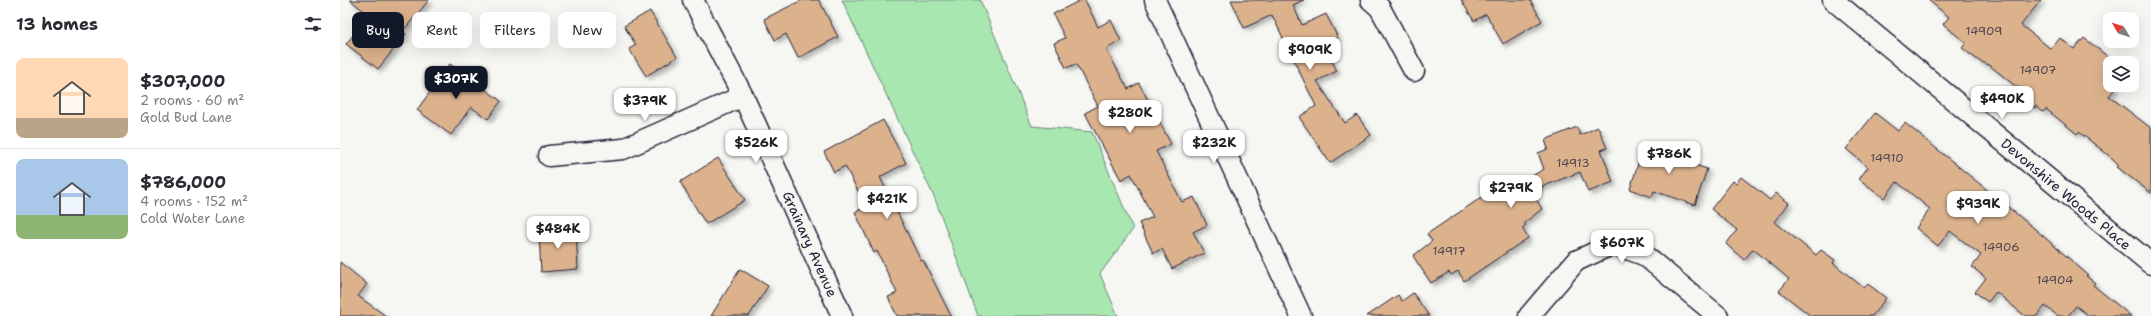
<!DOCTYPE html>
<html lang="en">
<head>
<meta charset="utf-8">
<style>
  :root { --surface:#fff; --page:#f2f2f3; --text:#2b2b33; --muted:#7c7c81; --line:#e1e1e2; --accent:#111827 }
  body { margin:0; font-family:"Shantell Sans",sans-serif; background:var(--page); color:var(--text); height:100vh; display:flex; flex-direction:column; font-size:15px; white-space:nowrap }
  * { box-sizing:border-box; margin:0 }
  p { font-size:13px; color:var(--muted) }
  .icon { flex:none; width:22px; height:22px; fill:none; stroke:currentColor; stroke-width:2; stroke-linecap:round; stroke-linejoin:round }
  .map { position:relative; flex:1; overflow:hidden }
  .details { display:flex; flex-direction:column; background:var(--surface); width:340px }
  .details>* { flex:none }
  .hud { position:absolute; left:12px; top:12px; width:380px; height:36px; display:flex; gap:8px }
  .needle { width:26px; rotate:309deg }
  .buttons { position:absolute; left:1763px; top:12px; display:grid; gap:8px }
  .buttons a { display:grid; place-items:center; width:36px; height:36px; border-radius:8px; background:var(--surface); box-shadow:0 4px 16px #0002; font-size:20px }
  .price { position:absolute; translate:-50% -34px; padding:0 9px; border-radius:8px; background:#fff; color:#222; font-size:13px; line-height:26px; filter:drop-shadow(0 1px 2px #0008) }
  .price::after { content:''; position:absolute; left:50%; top:24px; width:12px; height:9px; margin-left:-6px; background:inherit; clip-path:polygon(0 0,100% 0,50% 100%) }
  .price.current { background:var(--accent); color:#fff }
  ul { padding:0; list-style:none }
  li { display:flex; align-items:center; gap:12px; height:100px; padding:0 16px }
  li+li { border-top:1px solid var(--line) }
  li span { display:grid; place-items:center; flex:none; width:112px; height:80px; border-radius:8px; color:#555 }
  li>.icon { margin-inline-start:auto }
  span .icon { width:48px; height:48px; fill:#fffc; stroke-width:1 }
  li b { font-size:17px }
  h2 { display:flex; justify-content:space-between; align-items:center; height:48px; padding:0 16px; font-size:17px }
  .tag { padding:0 14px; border-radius:8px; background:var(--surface); box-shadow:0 4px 16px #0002; font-size:14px; line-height:36px }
  .tag.current { background:var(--accent); color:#fff }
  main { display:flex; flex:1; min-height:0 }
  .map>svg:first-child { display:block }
  .green { fill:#a8e8b0; stroke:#658576 }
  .building { fill:#dcb28d; stroke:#22223b; filter:url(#shadow) }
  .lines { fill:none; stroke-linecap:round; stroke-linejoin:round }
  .minor-casing { stroke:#22223b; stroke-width:23 }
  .minor { stroke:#f6f6f2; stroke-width:20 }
  .labels { text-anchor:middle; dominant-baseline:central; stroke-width:3; stroke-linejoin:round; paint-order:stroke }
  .number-label { font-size:12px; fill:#504650 }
  .street-label { font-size:14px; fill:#22223b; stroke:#f6f6f2 }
</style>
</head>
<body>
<main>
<section class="details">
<h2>13 homes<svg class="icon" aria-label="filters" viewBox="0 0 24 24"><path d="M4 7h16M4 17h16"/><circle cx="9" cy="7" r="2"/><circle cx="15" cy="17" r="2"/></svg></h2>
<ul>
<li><span style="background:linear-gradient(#ffd9b3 75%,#b9a48a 0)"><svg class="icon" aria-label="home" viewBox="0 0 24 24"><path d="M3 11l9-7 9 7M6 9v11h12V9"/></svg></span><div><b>$307,000</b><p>2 rooms · 60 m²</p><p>Gold Bud Lane</p></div></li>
<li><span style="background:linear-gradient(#a9c7e8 70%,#8fb573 0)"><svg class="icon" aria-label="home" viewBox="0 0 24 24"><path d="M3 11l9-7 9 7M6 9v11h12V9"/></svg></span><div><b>$786,000</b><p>4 rooms · 152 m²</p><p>Cold Water Lane</p></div></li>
</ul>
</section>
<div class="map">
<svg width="1811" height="316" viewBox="0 0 1811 316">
  <defs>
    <filter id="shadow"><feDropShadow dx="3.5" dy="3.5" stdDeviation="2" flood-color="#0004"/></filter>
  </defs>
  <rect width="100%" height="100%" fill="#f6f6f2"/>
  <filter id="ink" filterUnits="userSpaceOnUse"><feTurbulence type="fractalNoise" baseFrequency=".025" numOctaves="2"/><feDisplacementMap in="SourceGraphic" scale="8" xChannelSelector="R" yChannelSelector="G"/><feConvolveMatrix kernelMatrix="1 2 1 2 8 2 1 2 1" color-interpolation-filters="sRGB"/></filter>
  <g filter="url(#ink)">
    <path class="green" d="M502 0H640L692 126 752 132 793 229 760 274 778 316H638L595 199Z"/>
    <path class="building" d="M10 0H89L63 31 66 34 38 69 6 44 29 15Z
      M462 0H479L498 37 458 58 446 34 435 40 424 19Z
      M741 0H745L758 27 771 20 781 41 766 49 788 89 799 83 831 144 816 151 842 202 854 197 867 225 853 232 864 253 832 269 822 249 813 253 799 223 813 217 791 174 781 180 745 113 758 106 736 64 726 68 714 43 725 38 713 14Z
      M891 0H964L953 5 962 25 986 14 998 38 984 45 997 71 977 81 1005 123 1017 115 1031 135 990 163 959 117 976 106 932 15 904 28Z
      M1121 0H1190L1202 21 1163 44 1146 14 1134 21Z
      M1588 0H1701L1681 25 1711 49 1720 38 1734 49 1744 38 1776 63H1770V85H1778L1769 96 1811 128V193L1777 167 1779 165 1772 158 1739 132 1737 134 1706 109 1703 112 1696 106 1695 108 1676 93 1679 89 1649 65 1639 61 1622 48 1626 43 1603 24 1609 17Z
      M310 11 337 57 306 76 289 49 296 45 284 26Z
      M110 64 161 101 148 119 131 107 111 135 77 110Z
      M1535 113 1558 131 1565 123 1695 229 1748 275 1746 276 1755 283 1753 285 1791 316H1749L1736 306 1728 316H1718L1705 306 1697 316H1685L1656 292 1648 302 1635 292 1646 278 1632 267 1641 255 1610 231 1598 246 1576 228 1590 209 1557 182 1544 198 1519 179 1528 167 1506 149Z
      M543 120 566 163 540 177 581 261 583 260 611 316H557L548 297 557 293 537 251 534 253 515 212 526 207 505 166 494 172 484 152Z
      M1237 127 1240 135 1258 127 1267 148 1261 150 1273 182 1248 192 1240 172 1191 191 1202 209 1184 223 1186 225 1182 228 1188 238 1124 281 1118 271 1111 275 1109 272 1091 283 1073 256 1092 241 1087 234 1148 193 1152 199 1204 169 1198 153 1208 149 1205 140Z
      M1322 146 1354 158 1352 164 1367 169 1355 205 1314 191 1312 197 1290 189 1303 148 1319 154Z
      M378 158 405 200 366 224 340 182Z
      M1401 177 1430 200 1436 193 1449 203 1435 222 1476 255 1481 250 1495 260 1493 263 1524 288 1528 284 1546 298 1532 316H1471L1439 291 1449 279 1413 249 1404 260 1386 244 1397 230 1371 209 1393 181 1396 183Z
      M236 229 238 269 201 272 199 232Z
      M0 262 27 284 18 296 46 316H0Z
      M400 269 428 286 409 316H371Z
      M1073 293 1089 316H1027L1058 295 1062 301Z"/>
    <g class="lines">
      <g class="minor-casing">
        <path id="minor" d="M353 0 403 96 502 316
          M815 0 961 316
          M1031 0 1040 8 1074 71
          M1493 0 1811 264
          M209 156 283 149 403 96
          M1189 316 1236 261 1273 244 1304 255 1378 316"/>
      </g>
      <use href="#minor" class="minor"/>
    </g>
  </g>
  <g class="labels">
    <g class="number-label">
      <text x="1644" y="31">14909</text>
      <text x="1698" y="70">14907</text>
      <text x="1547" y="158">14910</text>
      <text x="1233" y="163">14913</text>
      <text x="1661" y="247">14906</text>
      <text x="1109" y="251">14917</text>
      <text x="1715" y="280">14904</text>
    </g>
    <g class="street-label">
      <text transform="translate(1726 194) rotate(40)">Devonshire Woods Place</text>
      <text transform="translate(470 244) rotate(66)">Grainary Avenue</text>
    </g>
  </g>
</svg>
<div class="buttons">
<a><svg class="needle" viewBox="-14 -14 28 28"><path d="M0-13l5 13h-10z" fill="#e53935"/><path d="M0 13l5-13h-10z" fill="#7c7c81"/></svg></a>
<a><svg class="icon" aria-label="layers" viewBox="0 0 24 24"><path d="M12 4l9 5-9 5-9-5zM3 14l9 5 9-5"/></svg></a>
</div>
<b class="price" style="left:970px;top:71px">$909K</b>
<b class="price current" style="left:116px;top:100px">$307K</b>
<b class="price" style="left:1662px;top:120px">$490K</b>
<b class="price" style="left:305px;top:122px">$379K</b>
<b class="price" style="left:790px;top:134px">$280K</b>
<b class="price" style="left:416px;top:164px">$526K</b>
<b class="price" style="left:874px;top:164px">$232K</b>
<b class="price" style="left:1329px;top:175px">$786K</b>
<b class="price" style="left:1171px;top:209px">$279K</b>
<b class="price" style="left:547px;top:220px">$421K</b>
<b class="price" style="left:1638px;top:225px">$939K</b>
<b class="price" style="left:218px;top:250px">$484K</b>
<b class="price" style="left:1282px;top:264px">$607K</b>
<div class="hud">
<a class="tag current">Buy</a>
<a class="tag">Rent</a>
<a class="tag">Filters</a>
<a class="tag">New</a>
</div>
</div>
</main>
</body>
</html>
